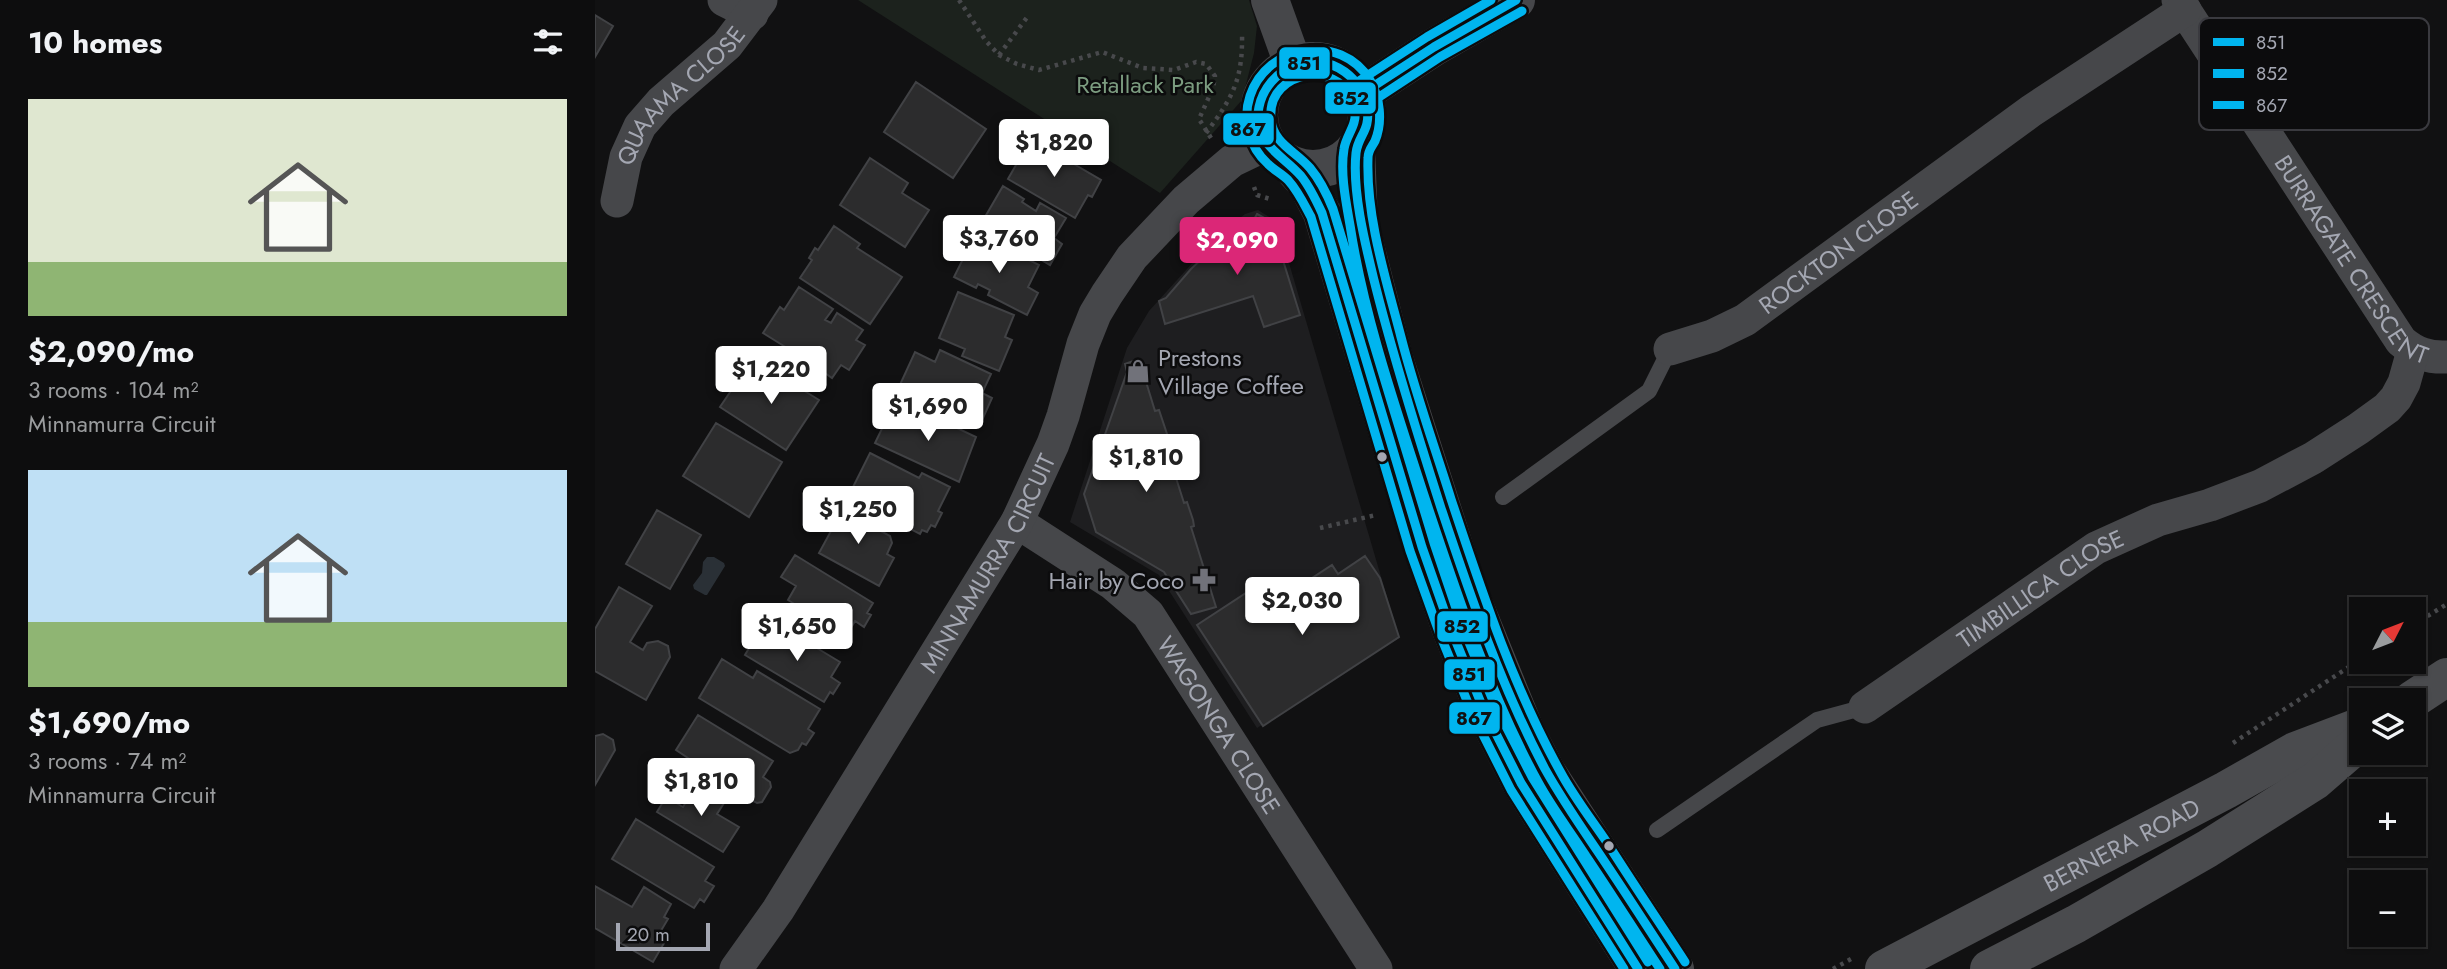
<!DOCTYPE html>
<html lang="en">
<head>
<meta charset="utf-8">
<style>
  :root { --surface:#0d0d0e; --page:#1b1b1c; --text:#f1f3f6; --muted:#9a9c9e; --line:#2d2d2e; --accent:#db2777 }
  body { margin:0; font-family:Jost,sans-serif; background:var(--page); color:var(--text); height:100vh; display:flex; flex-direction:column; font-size:26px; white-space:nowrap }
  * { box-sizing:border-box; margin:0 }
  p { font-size:23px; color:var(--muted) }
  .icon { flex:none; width:38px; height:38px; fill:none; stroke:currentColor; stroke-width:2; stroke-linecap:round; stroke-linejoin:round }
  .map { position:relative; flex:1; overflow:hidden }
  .details { display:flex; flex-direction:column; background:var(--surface); width:595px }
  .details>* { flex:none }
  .needle { width:46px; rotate:48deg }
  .tools { position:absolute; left:1754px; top:597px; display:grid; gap:14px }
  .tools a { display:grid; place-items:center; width:77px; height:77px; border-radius:0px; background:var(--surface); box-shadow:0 2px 5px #0004,0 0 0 2px var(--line); font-size:35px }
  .scale { position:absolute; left:21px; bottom:18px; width:94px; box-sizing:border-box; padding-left:7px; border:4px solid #a4a7b2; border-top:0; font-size:19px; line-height:24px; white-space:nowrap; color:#a4a7b2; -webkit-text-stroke:5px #0c0c0d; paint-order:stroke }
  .price { position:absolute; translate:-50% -60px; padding:0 16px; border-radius:7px; background:#fff; color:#222; font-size:23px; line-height:46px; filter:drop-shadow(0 2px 4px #0008) }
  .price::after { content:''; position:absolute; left:50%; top:42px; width:21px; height:16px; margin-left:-10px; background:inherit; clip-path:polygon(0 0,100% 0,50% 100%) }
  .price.active { background:var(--accent); color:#fff }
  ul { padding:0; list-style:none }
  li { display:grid; align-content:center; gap:14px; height:371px; padding:0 28px }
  li span { display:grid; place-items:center; height:217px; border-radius:0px; color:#555 }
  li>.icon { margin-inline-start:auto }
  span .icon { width:126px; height:126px; fill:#fffc; stroke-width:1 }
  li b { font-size:30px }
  h2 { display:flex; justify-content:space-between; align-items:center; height:84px; padding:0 28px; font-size:30px }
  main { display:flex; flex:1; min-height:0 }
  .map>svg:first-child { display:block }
  .built { fill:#1e1e20 }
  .green { fill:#1c221d }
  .water { fill:#2a3036 }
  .building { fill:#2c2c2d; stroke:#414245; stroke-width:2 }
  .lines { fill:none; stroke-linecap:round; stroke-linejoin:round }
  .path { stroke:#48494c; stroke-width:4.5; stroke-dasharray:3.5 5; stroke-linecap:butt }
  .service { stroke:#46474a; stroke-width:16 }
  .minor { stroke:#46474a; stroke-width:33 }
  .tertiary { stroke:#46474a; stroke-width:38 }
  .secondary { stroke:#4a4b4e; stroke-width:38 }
  .bus-1-casing { stroke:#0c0c0d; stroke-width:14 }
  .bus-2-casing { stroke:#0c0c0d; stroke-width:14 }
  .bus-3-casing { stroke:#0c0c0d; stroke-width:14 }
  .bus-1 { stroke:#00b5ef; stroke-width:9 }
  .bus-2 { stroke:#00b5ef; stroke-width:9 }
  .bus-3 { stroke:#00b5ef; stroke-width:9 }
  .bus-dot { fill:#a4a7b2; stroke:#0c0c0d; stroke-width:2.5 }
  .labels { text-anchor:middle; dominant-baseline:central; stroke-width:5; stroke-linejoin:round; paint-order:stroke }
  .park-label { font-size:24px; fill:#7c9c80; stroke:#0c0c0d }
  .street-label { font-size:24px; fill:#a4a7b2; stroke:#0c0c0d }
  .poi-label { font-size:24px; fill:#a4a7b2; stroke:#0c0c0d; text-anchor:start }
  .key { fill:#0c0c0d; stroke:#3a3a3f; stroke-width:2 }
  .key-label { font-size:19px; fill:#a4a7b2 }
  .line-badge { stroke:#0c0c0d; stroke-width:2.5 }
  .pale-badge-label { font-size:19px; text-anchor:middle; font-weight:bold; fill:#111 }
</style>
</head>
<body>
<main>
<section class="details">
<h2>10 homes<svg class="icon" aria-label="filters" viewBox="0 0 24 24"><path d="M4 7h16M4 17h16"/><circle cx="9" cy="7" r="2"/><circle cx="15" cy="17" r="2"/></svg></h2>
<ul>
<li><span style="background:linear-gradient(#dfe7d0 75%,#8fb573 0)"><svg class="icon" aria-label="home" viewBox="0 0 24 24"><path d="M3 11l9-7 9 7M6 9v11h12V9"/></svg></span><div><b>$2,090/mo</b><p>3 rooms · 104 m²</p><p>Minnamurra Circuit</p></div></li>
<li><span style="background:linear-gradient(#bfe0f5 70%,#8fb573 0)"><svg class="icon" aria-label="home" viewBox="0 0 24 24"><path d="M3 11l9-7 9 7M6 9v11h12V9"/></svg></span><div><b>$1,690/mo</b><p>3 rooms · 74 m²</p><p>Minnamurra Circuit</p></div></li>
</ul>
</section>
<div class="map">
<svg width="1852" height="969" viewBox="0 0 1852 969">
  <rect width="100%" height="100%" fill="#111112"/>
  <path class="built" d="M663 210 682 222 804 638 662 728 564 575 475 522 532 348 554 311 620 238 650 214Z"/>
  <path class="green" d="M263 0H654L662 26 659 53 647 100 565 193Z"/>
  <path class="water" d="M112 557H119L129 563 130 566 112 595H110L99 589 98 585 107 573 108 562Z"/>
  <path class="building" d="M0 15 18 26 0 57Z
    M321 82 391 129 358 178 289 132Z
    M436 139 506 180 497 197 493 195 480 218 413 179Z
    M275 158 313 183 307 193 334 210 310 247 245 205Z
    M408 186 429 199 427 202 441 211 445 203 471 218 459 238 467 244 455 265 418 243 420 239 410 232 407 236 386 224Z
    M662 214 686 227 679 242 682 241 705 315 669 327 658 296 570 324 564 301 571 298 596 269 636 232 643 227 650 225 654 228Z
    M239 226 265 244 262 248 307 277 275 324 205 278 217 260 214 258 220 248 223 250Z
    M379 237 416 256 418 252 444 265 433 287 443 293 432 315 393 295 395 290 383 284 381 288 359 277Z
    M204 287 238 309 230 320 236 323 242 313 268 330 261 340 270 345 254 370 246 365 237 378 223 368 221 372 190 351 192 348 168 333 185 307 189 310Z
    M363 292 419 315 410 337 417 340 404 371 367 356 370 349 344 338Z
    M345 350 396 374 387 393 397 398 384 427 303 389 320 352 340 362Z
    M544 359 560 411 564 410 572 434V436L568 437 589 503 592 502 598 520 599 526 596 527 621 607 596 614 569 572 501 532 489 494 532 372 530 364Z
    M166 364 224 400 191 450 125 407 144 379 153 384Z
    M320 408 381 437 364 482 280 443 295 412 314 421Z
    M121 423 187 462 154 517 88 476Z
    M275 453 324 478 327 473 355 487 343 511 347 513 340 527 336 525 332 532 327 530 325 534 253 497Z
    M244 508 295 536 297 543 292 554 299 558 284 586 224 553 236 531 230 521 235 512Z
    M62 510 106 535 75 589 31 564Z
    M200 555 278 603 272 613 276 615 269 627 260 621 251 636 193 600 201 586 186 577Z
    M770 556 785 578 804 637 668 726 602 625 651 593 664 613 737 565 743 574Z
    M24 587 57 606 35 642 48 650 52 643 63 641 73 646 75 657 51 700 0 671V629Z
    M187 627 245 662 236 677 245 683 238 694 235 692 229 702 150 655 163 633 178 643Z
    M127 659 158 678 162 671 225 709 213 729 219 733 211 745 207 743 203 750 195 753 104 698Z
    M103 715 178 761 168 777 175 782 176 787 167 802 162 803 156 800 81 750Z
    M8 734 18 740 20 750 0 785V736Z
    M101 786 129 803 122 814 144 827 128 852 62 812 71 797 88 807Z
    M41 819 119 867 110 881 119 886 109 902 105 899 99 908 17 859Z
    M0 886 37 907 49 887 76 904 69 917 73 919 64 934 72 938 58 962 0 928Z"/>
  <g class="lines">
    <path class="path" d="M364 0 391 41 404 55 422 64 444 70 507 52 548 68 579 70 601 62 611 64 620 76 618 88 604 119 616 138
      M404 55 433 16
      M611 133C639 96 648 78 647 32
      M659 187 662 195 675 199
      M725 528 781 515
      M1818 625 1852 604
      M1638 743 1766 659
      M1238 969 1256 959"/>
    <path class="service" d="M908 497 1054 391 1075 349
      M1062 830 1222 720 1270 707"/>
    <g class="minor">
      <path d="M129 0 157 14"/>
      <path id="s1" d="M1583 0 1806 341C1820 353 1833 358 1852 357"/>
      <path id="s2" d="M22 201 31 157 45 126 66 102 132 45 166 0"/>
      <path id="s3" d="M1075 349 1117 336 1150 320 1436 111 1590 10"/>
      <path id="s4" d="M422 522 518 584 553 614 781 969"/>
      <path id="s5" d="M1270 707 1501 548 1563 520 1615 505 1665 486 1718 458 1763 429 1792 408 1801 398 1809 383 1818 351"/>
      <path id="s6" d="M141 969 183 910 422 522 458 444 468 416 488 344 500 314 512 294 537 257 591 200 637 161 672 144"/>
    </g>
    <path class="tertiary" d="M675 0 698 64
      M664 115a54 54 0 1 1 108 0a54 54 0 1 1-108 0Z
      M768 93 839 47 921 0
      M761 149 764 222 798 355 873 590 930 730 951 771 1080 969
      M695 165 712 184 727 213 827 547 855 627 888 708 926 783 1043 969"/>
    <g class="secondary">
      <path d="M1817 700 1852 677"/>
      <path id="s7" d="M1289 969 1631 790 1700 751 1766 726"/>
      <path d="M1394 969 1481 924 1612 849 1720 781 1766 741"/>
    </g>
    <g class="bus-1-casing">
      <path id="bus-1" d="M768 93 839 47 921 0
        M1043 969 926 783 888 708 855 627 827 547 727 213C721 200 715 187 706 176 687 154 656 143 664 107 672 69 717 48 750 72 762 81 769 92 772 107 776 131 763 135 761 153 757 191 770 243 779 280 798 357 822 433 846 508 876 598 906 686 950 769 965 796 982 821 999 846 1027 887 1053 928 1080 969"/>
    </g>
    <g class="bus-2-casing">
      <path id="bus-2" d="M775 103 845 57 927 11
        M1053 962 937 777 899 703 866 623 839 543 738 209C732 194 725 180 715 168 701 151 678 144 676 119 671 67 753 58 760 110 762 126 751 135 749 149 745 173 751 202 755 225 769 316 800 405 828 492 861 591 893 690 943 782 957 808 975 831 991 856 1016 893 1040 931 1065 969"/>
    </g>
    <g class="bus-3-casing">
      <path id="bus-3" d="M761 83 832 37 896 0
        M1029 969 916 790 877 713 844 632 815 551 716 217C709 204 703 191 693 180 687 174 679 170 673 164 654 147 647 120 655 96 672 44 745 32 775 80 785 97 788 122 780 141 777 147 773 150 773 158 771 218 791 279 806 337 820 392 839 445 856 499 887 592 918 687 966 773 979 797 996 819 1011 841 1037 882 1064 922 1090 962"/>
    </g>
    <use href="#bus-1" class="bus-1"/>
    <use href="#bus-2" class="bus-2"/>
    <use href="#bus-3" class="bus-3"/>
  </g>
  <defs>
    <g id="shop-bare" transform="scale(1.89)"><path d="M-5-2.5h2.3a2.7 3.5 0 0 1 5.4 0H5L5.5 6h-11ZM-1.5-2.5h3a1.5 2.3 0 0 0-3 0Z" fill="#71727a" stroke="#0c0c0d" stroke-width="2.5" paint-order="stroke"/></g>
    <g id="pharmacy-bare" transform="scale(1.89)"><path d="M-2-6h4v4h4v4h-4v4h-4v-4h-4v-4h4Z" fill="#71727a" stroke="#0c0c0d" stroke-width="2.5" paint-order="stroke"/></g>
  </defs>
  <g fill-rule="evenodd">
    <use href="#shop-bare" x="543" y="371"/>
    <use href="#pharmacy-bare" x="609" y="580"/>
  </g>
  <g class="bus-dot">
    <circle cx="787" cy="457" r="6"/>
    <circle cx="1014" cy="846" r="6"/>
  </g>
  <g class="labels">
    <g class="park-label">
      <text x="550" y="84">Retallack Park</text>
    </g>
    <g class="street-label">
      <text stroke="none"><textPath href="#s2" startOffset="128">QUAAMA CLOSE</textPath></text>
      <text stroke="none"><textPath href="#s1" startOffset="313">BURRAGATE CRESCENT</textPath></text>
      <text stroke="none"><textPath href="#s3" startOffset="196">ROCKTON CLOSE</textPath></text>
      <text stroke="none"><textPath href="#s6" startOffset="478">MINNAMURRA CIRCUIT</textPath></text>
      <text stroke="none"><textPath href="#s5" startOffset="212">TIMBILLICA CLOSE</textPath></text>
      <text stroke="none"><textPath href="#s4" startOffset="292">WAGONGA CLOSE</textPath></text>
      <text stroke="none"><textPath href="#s7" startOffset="268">BERNERA ROAD</textPath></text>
    </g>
    <g class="poi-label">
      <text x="563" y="357">Prestons<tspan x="563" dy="28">Village Coffee</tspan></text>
      <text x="589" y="580" text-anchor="end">Hair by Coco</text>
    </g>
  </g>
  <rect x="1604" y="18" width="230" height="112" rx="10" class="key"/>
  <rect x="1618" y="38" width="31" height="8" fill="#00b5ef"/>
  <rect x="1618" y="69" width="31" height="9" fill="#00b5ef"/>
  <rect x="1618" y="101" width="31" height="8" fill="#00b5ef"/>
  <g class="key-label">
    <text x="1661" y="49">851</text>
    <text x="1661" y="80">852</text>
    <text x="1661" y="112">867</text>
  </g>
  <g class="line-badge">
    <rect x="683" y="46" width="53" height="34" rx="7" fill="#00b5ef"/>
    <rect x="729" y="81" width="53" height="34" rx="7" fill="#00b5ef"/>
    <rect x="627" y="112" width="53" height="34" rx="7" fill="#00b5ef"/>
    <rect x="841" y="610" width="53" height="33" rx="7" fill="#00b5ef"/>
    <rect x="848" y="658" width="53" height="33" rx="7" fill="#00b5ef"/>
    <rect x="853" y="701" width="53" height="34" rx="7" fill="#00b5ef"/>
  </g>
  <g class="pale-badge-label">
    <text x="709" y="70">851</text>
    <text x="756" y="105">852</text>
    <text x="653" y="136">867</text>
    <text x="867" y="633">852</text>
    <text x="874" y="681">851</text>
    <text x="879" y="725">867</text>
  </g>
</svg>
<div class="tools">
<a><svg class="needle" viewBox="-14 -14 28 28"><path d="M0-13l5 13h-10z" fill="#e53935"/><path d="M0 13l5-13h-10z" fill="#9a9c9e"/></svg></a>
<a><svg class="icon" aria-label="layers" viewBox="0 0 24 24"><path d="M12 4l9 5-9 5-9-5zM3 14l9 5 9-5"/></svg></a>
<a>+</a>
<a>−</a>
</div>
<div class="scale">20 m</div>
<b class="price" style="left:459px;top:179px">$1,820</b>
<b class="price" style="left:404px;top:275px">$3,760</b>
<b class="price active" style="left:642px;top:277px">$2,090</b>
<b class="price" style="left:176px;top:406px">$1,220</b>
<b class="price" style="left:333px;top:443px">$1,690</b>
<b class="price" style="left:551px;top:494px">$1,810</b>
<b class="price" style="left:263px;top:546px">$1,250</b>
<b class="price" style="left:707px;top:637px">$2,030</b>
<b class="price" style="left:202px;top:663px">$1,650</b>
<b class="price" style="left:106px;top:818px">$1,810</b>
</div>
</main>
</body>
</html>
